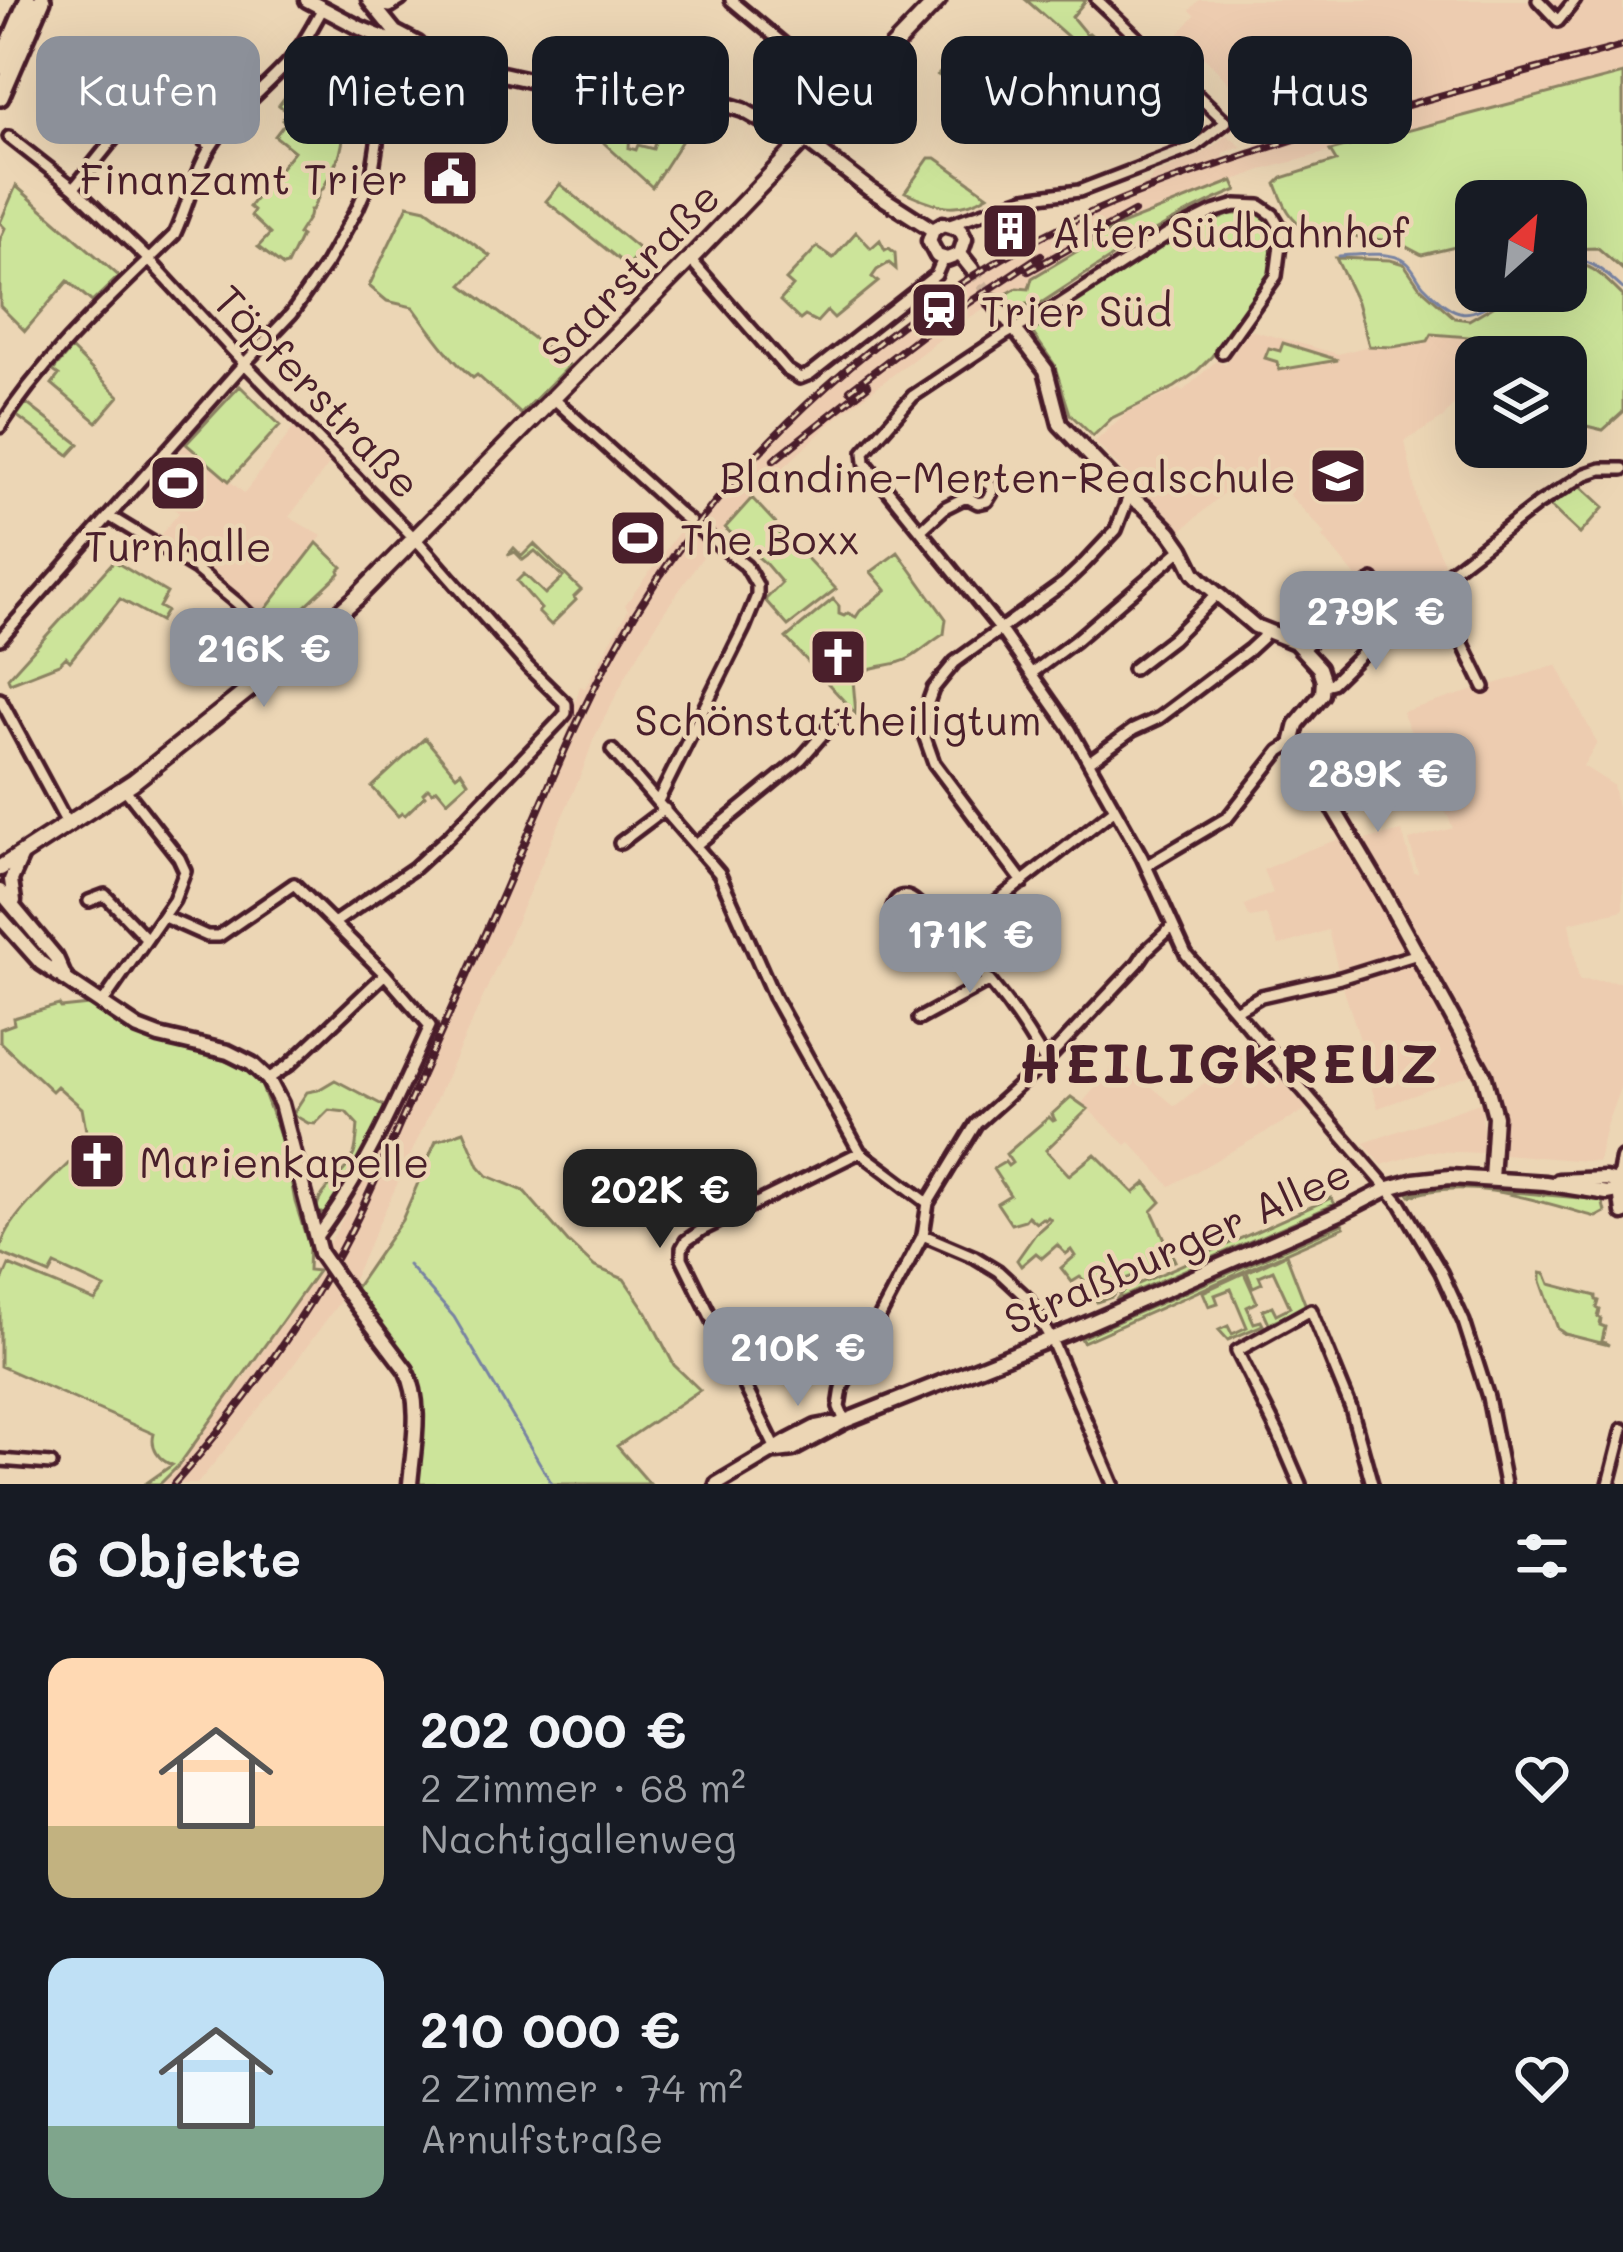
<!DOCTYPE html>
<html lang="de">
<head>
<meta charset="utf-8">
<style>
  :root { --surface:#171b24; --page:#242831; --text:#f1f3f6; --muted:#9ea1a6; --accent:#8c9099 }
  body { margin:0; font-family:Mali,sans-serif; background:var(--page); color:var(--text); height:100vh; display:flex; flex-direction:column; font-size:45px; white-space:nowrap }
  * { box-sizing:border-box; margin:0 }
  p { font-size:39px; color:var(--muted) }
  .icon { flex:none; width:66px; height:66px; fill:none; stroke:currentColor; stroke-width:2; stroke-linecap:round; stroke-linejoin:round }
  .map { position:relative; height:1484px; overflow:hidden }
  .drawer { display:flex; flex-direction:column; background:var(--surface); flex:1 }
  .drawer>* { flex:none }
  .banner { position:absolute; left:36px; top:36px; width:1551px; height:108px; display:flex; gap:24px }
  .needle { width:78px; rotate:27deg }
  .fabs { position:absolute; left:1455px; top:180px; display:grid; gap:24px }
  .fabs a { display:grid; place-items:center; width:132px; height:132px; border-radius:24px; background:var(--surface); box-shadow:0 12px 48px #0002; font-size:60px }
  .price { position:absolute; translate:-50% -102px; padding:0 27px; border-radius:24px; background:var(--accent); color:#fff; font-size:39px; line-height:78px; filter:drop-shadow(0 3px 6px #0008) }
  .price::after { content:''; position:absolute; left:50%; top:72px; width:36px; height:27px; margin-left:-18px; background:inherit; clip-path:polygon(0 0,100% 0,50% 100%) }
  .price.on { background:#222; color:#fff }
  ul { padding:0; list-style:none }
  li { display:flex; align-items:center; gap:36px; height:300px; padding:0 48px }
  li span { display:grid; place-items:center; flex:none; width:336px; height:240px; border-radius:24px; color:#555 }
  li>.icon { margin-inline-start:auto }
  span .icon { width:144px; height:144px; fill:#fffc; stroke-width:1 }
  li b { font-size:51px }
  h2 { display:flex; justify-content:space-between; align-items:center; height:144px; padding:0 48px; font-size:51px }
  .tag { padding:0 42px; border-radius:24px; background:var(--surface); box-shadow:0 12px 48px #0002; font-size:42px; line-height:108px }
  .tag.on { background:var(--accent); color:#fff }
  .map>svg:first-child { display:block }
  .built { fill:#edccb0 }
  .green { fill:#cce49a; stroke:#8b8262; stroke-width:3 }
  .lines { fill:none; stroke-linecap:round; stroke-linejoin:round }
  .stream { stroke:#7883a2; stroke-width:3 }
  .tertiary-tunnel { stroke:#ccb199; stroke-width:12; stroke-dasharray:12 6; stroke-linecap:butt }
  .minor-casing { stroke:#4a1f2b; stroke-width:18 }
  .tertiary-casing { stroke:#4a1f2b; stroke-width:21 }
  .secondary-casing { stroke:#4a1f2b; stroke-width:22 }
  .primary-casing { stroke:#4a1f2b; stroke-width:24 }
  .minor { stroke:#ecd6b5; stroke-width:9 }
  .tertiary { stroke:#ecd6b5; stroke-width:12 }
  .secondary { stroke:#ecd6b5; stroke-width:14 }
  .primary { stroke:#ecd6b5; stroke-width:15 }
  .rail-casing { stroke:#4a1f2b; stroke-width:8 }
  .rail { stroke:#ecd6b5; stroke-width:3; stroke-dasharray:9; stroke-linecap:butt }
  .tertiary-bridge-casing { stroke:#4a1f2b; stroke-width:21; stroke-linecap:butt }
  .tertiary-bridge { stroke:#ecd6b5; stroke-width:12 }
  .labels { text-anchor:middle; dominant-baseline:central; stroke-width:9; stroke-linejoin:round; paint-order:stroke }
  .poi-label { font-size:42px; fill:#4a1f2b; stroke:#ecd6b5; text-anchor:start }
  .street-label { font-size:42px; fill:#4a1f2b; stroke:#ecd6b5 }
  .district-label { font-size:54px; font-weight:bold; letter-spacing:3px; fill:#4a1f2b; stroke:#ecd6b5 }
</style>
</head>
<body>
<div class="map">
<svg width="1623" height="1484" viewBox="0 0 1623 1484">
  <rect width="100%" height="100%" fill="#ecd6b5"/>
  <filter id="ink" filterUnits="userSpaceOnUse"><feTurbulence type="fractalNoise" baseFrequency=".00833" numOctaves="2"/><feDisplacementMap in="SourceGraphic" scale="24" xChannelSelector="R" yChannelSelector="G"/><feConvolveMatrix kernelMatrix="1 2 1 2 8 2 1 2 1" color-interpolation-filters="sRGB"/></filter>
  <g filter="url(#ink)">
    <path class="built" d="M1199 0H1623V74L1261 170 1121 225 1032 277 1029 290 1016 288 964 321 836 418 745 504 714 541 662 615 628 672 594 738 582 772 476 1013 351 1284 326 1249 372 1167 412 1076 417 1078 564 745 580 686 585 688 628 610 625 605 679 532 685 535 699 515 793 412 877 341 964 276 1035 235 1149 182 1153 175 1204 153 1227 135 1242 147 1223 153 1224 159 1256 148V144L1322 123 1317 109H1302L1247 122 1232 109 1242 97 1188 40 1183 36 1176 37 1195 15 1190 10Z
      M1243 328 1338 354 1369 346 1393 347 1428 341 1431 334 1484 337 1470 384 1443 418 1405 441 1419 510 1444 563 1423 581 1396 612 1375 578 1356 577 1323 537 1326 534 1277 482 1250 469 1181 531 1095 442 1127 412 1180 389 1183 391 1216 361 1226 364 1230 348 1234 350 1237 346 1233 342Z
      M295 426 331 462 289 517 322 536 263 614 212 570 158 538 179 513 144 484 182 441 244 493Z
      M1557 665 1597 743 1583 766 1613 785 1623 836V910L1569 923 1579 980 1623 982V1080L1606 1126 1598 1162 1504 1154V1111L1487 1069 1378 1108 1366 1071 1364 1052 1340 978 1328 930 1279 946 1266 915 1250 918 1244 905 1273 893 1263 870 1305 851 1351 835 1355 842 1402 831 1414 873H1418L1409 840 1453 828 1402 712Z
      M1251 1046 1307 1109 1170 1186 1130 1142 1126 1145 1082 1103 1119 1060 1175 1106Z
      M1482 1102 1483 1153 1428 1151 1382 1165 1364 1143Z
      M318 1271 340 1301 286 1375 197 1484H160L243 1380Z"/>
    <path class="green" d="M1026 0H1086L1072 17 1086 34 1089 33 1096 39 1084 51Z
      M946 66 1026 126 1016 136 944 86 947 80 938 75Z
      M181 74 226 109 209 131 164 96Z
      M1623 74V270L1598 248 1566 249V201H1476V242L1422 255 1397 242 1308 230C1288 218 1284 204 1276 184L1282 178 1336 161 1330 151Z
      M314 84 326 90 330 84 354 88 353 94 340 154 323 189 319 191V196L312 210H310L309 217 298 234 301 236 287 265 283 266 258 247 270 234 251 216 254 211 249 207 294 151 275 136 285 123 282 120 287 112 279 105 285 97 293 103 299 94 305 98Z
      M605 126 622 128V132H630L629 148 636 150 638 145 653 149 659 130 688 131 652 187 604 143Z
      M929 158H936L988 195C957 214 936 206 905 192Z
      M1233 181 1237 190C1163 220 1097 267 1032 309L1027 304 1018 311 1005 295 1017 288 1029 289 1032 278 1121 225Z
      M560 184 649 257 651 259 646 264 642 261 638 265 632 260 627 266 546 201Z
      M16 186 119 276 92 302 68 281 25 331 0 306V239L5 228 0 223Z
      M408 205 426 209 490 256 462 285 569 365 521 414 477 375 473 378C447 356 433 334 413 307L387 301 369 286Z
      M1231 214H1257L1269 220 1273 272 1212 356 1195 373 1175 387 1112 418 1093 436 1070 414 1054 364 1032 332 1165 242Z
      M856 232 871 248 880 240 885 250 889 248 895 253 896 269 889 263 877 270 872 277 878 282 834 318 827 311 817 322 805 316 800 320 780 301 793 286 786 280 817 247 833 258Z
      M1336 258 1390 260 1404 264 1420 287 1455 318 1469 320 1519 291H1566V264C1591 260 1606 280 1623 296V412L1603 430 1566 421V357H1478L1483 338 1432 334 1428 341 1393 347 1369 346 1357 302Z
      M1283 343 1338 360 1279 370 1278 362 1265 358 1269 348 1280 351Z
      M71 349 119 396 97 422 52 384 59 375 53 371Z
      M240 386 280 425 229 481 186 444Z
      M26 403 79 444 69 455 17 416Z
      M1578 483 1604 507 1580 534 1550 506Z
      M752 498 778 526 776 530 797 555 801 552 836 589 788 626 765 600 782 583 765 563 725 528Z
      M317 543 342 567 339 570 340 573 285 625 266 609Z
      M534 544 581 590 574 597 576 600 551 625 538 612 541 609 517 581 524 574 545 594 563 577 535 551 523 560 515 552 508 555 514 548 522 556Z
      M898 552 946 619 944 634C932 641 922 651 910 658 892 669 867 662 853 680L856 714 786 638 833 599 839 606V614L844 616 848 613 856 617 860 611 886 590 871 572Z
      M114 561 167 593 159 607 166 611 160 621 120 599 70 661 66 657 59 664 10 683 8 678Z
      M425 738 456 775 461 771 468 782 447 801 437 789 432 792 428 788 423 793 425 796 405 815 402 813 398 816 372 787Z
      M59 1005 61 1008 89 1005 148 1040 200 1052 234 1064 259 1079 286 1152 295 1202 309 1246 308 1270 318 1271 179 1465 160 1484H145L172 1465C159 1460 150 1448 154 1434L0 1366V1286L9 1265 95 1301 105 1288 55 1265 50 1274 0 1253C3 1220 51 1182 74 1158L84 1170 91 1165 102 1176H107L113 1167 95 1146 89 1147 82 1108 57 1086 52 1091 0 1042V1029L14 1024 13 1018Z
      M335 1080 386 1107C382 1121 371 1135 370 1148L332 1212 326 1215 316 1211C319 1188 346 1176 354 1154 357 1145 357 1134 358 1125L346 1112 329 1110 315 1124 308 1123 294 1115V1112L307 1092 318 1090Z
      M1071 1097 1088 1109 1046 1150 1069 1175 1095 1154 1134 1193 1146 1183 1161 1202 1152 1211 1175 1261 1125 1279 1112 1297 1097 1302 1085 1281 1080 1277 1072 1282 1061 1268 1075 1256 1071 1250 1066 1254 1057 1245 1042 1258 1036 1253 1021 1266 1017 1260 1036 1233 1051 1220 1048 1217 1045 1220 1042 1218 1036 1223 1028 1216 1025 1220 1011 1224 997 1203 1010 1195 993 1169 1005 1162 1008 1166 1012 1163 1006 1154 1049 1117 1053 1121 1055 1120 1052 1114Z
      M464 1131 479 1166 488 1176 524 1191 568 1242 595 1267 624 1279 647 1313 674 1365 700 1390 617 1446 650 1484H418C420 1459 425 1432 423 1406 421 1370 375 1320 354 1290L402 1220 436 1141Z
      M1448 1186 1602 1200 1605 1212 1596 1217C1538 1201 1469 1176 1410 1196L1408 1193Z
      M1331 1198 1335 1204 1116 1300 1123 1291Z
      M1342 1224 1344 1227 1083 1342 1081 1338 1103 1328Z
      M1286 1254 1306 1306 1269 1323 1263 1310 1272 1306 1276 1314 1290 1307 1273 1270 1259 1276 1262 1283 1253 1287 1247 1272Z
      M1244 1273 1257 1302 1247 1307 1254 1323 1261 1321 1263 1325 1228 1340 1219 1330 1228 1326 1232 1334 1247 1327 1231 1289 1215 1295 1218 1303 1209 1306 1203 1292Z
      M1541 1273 1546 1274 1550 1284 1596 1296V1300L1599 1301 1597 1308 1600 1310 1598 1317 1601 1318 1600 1325 1605 1327 1602 1341 1609 1345 1565 1334 1558 1329 1541 1281Z"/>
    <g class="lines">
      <path class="stream" d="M1339 256C1357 255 1391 250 1406 262 1413 267 1417 278 1423 285 1463 326 1468 316 1513 291
        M1566 260C1590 256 1606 274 1623 289
        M408 1265 454 1317 552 1484"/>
      <path class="tertiary-tunnel" d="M972 269 994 302"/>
      <g class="minor-casing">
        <path id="minor" d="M731 0 845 95
          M1538 0 1558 21 1575 0
          M375 4 390 7 401 0
          M390 70 415 51
          M9 137 74 188 149 260 244 363 421 545 528 667 566 704V713L560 720 449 836 414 868 334 923
          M211 146 148 96 174 64 238 112
          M74 188 148 96
          M950 224 1025 198 1079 191 1194 147 1226 122 1097 0
          M690 259 787 370 800 378 810 374 936 275 943 259
          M1222 352 1276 276 1282 230 1273 215 1260 206 1236 205 1213 212 1167 235 1056 307 1006 334 913 396 864 452 865 462 1000 629 1070 729 1142 857 1186 954 1401 1204 1441 1272 1464 1322 1488 1397 1505 1484
          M553 398 680 514 746 566 757 585V596L744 628 658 801
          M0 427C47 353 112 297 174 235 188 206 193 176 210 148 230 115 261 92 287 64 302 48 312 27 323 8
          M109 516 196 569 237 603 291 656
          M921 530 946 507 966 497 982 480 991 486 992 493 987 501 978 503 966 497
          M1428 589 1446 609 1484 687
          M0 639 242 366 291 314 326 264 357 209 372 175 393 41
          M1303 649 1373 580
          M1133 669 1172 639 1217 594
          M1032 673 1076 640 1182 549
          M1323 685 1332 683 1428 589 1538 504 1586 474 1601 469H1623
          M0 699 68 825
          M612 750 719 873 774 997 860 1152 928 1203
          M1089 762 1133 730 1159 718 1183 700 1249 650 1262 638 1265 631
          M620 843 665 809
          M696 845 801 759 838 717
          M1147 865 1228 817 1280 751 1294 742
          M1023 882 934 763 923 732 925 711 933 689 955 662 1064 583 1084 564 1116 530 1129 496
          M89 901 105 895 147 939
          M918 911C913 919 908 921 898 918L893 907C898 892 909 895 918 904V911C969 951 1014 1006 1045 1062
          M164 917 207 936H219L294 884 385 974 430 1026C397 1099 365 1173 316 1238
          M968 924 1115 809
          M101 1005 174 900 185 871 179 858 124 788
          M1235 1011 1261 996 1340 978 1418 954
          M919 1019 987 982
          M268 1079 289 1065 385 974
          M923 1235 975 1257 998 1271 1027 1298 1051 1339 1113 1484
          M845 1421 839 1407 842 1388 923 1235 928 1203 976 1124 1045 1062 1138 963 1146 951 1173 926
          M777 1451 682 1258V1248L686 1241 702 1230 860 1152
          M0 1460 51 1464
          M1300 1484 1278 1433 1237 1351 1311 1310 1351 1408 1372 1484
          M1609 1484 1623 1429"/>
      </g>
      <g class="tertiary-casing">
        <path id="tertiary" d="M307 0 360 28 415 51
          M369 0 395 32 418 44
          M493 72 552 85 711 100 743 110 783 133 797 146
          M804 139 869 189 933 230
          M933 230 943 224 960 229 965 239 960 254
          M933 230 929 241 937 256 947 259 960 254
          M960 254 972 269
          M994 302 1046 370 1060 424 1129 496 1146 508 1170 532 1182 549 1194 573 1202 581 1255 626 1295 642 1319 668 1323 680 1322 694 1297 724 1293 740 1383 892 1484 1075 1495 1116 1491 1179
          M0 891 56 958 65 978
          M14 901 11 880 22 855
          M0 917 41 963 138 1028 159 1036 228 1052 252 1064 268 1079 281 1104 320 1253
          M1623 1159 1619 1181 1623 1213
          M1558 1181 1605 1179 1623 1183
          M347 1292 406 1370C423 1403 413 1448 410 1484
          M777 1451 793 1449 845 1421 1071 1331 1342 1212 1389 1188 1414 1181 1450 1177 1545 1183 1607 1193 1623 1190
          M717 1484 789 1441 816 1427 832 1424"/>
      </g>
      <g class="secondary-casing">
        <path id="secondary" d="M0 868 133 782 291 656 357 597 690 259 938 0"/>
      </g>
      <g class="primary-casing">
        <path id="primary" d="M0 66 28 0
          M0 97 42 0"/>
      </g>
      <use href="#minor" class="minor"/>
      <use href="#tertiary" class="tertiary"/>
      <use href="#secondary" class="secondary"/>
      <use href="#primary" class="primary"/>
      <g class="rail-casing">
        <path id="rail" d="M1029 271 1134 212
          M850 390 928 330 1041 255
          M774 460 868 385
          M174 1484C234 1416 288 1343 333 1264 360 1217 381 1167 403 1117 434 1048 465 978 496 909 540 810 578 707 635 614 738 447 898 304 1075 220 1134 192 1196 172 1258 151 1378 111 1501 79 1623 46"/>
      </g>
      <use href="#rail" class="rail"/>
      <g class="tertiary-bridge-casing">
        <path id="tertiary-bridge" d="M320 1253 347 1292"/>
      </g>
      <use href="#tertiary-bridge" class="tertiary-bridge"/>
    </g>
  </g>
  <defs>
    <g id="civic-square" transform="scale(3)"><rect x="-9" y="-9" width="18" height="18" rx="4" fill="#4a1f2b" stroke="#ecd6b5"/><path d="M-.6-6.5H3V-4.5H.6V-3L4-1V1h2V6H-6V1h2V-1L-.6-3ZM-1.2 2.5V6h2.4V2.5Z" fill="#fff"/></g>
    <g id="building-square" transform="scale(3)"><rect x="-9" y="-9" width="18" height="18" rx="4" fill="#4a1f2b" stroke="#ecd6b5"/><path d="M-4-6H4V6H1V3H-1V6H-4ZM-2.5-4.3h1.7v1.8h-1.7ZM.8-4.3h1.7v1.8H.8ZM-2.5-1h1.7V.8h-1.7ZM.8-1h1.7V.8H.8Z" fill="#fff"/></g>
    <g id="station-square" transform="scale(3)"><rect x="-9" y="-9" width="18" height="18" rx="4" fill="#4a1f2b" stroke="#ecd6b5"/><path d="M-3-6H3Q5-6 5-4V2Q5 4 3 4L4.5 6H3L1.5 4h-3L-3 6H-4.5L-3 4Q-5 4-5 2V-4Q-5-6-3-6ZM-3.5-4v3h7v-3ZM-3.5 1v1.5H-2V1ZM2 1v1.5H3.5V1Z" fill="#fff"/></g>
    <g id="school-square" transform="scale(3)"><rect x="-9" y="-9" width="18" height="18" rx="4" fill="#4a1f2b" stroke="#ecd6b5"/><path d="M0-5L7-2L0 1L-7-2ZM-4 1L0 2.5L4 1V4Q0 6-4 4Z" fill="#fff"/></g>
    <g id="stadium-square" transform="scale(3)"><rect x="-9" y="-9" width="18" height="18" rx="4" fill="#4a1f2b" stroke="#ecd6b5"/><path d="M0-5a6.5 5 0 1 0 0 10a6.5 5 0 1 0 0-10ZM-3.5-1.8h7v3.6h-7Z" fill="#fff"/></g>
    <g id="church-square" transform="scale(3)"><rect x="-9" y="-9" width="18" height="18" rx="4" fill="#4a1f2b" stroke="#ecd6b5"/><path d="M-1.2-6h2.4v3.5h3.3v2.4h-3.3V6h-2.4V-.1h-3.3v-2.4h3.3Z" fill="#fff"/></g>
  </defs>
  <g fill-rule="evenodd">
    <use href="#civic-square" x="450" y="178"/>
    <use href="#building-square" x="1010" y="231"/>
    <use href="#station-square" x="939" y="310"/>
    <use href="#school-square" x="1338" y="476"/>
    <use href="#stadium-square" x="178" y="483"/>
    <use href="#stadium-square" x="638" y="538"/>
    <use href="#church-square" x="838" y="657"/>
    <use href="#church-square" x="97" y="1161"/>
  </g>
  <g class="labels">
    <g class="poi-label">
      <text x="408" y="178" text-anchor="end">Finanzamt Trier</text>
      <text x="1052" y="231">Alter Südbahnhof</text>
      <text x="981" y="310">Trier Süd</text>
      <text x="1296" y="476" text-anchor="end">Blandine-Merten-Realschule</text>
      <text x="680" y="538">The.Boxx</text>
      <text x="178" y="545" text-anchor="middle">Turnhalle</text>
      <text x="838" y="719" text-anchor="middle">Schönstattheiligtum</text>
      <text x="139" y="1161">Marienkapelle</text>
    </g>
    <g class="street-label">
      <text transform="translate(629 273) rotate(-46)">Saarstraße</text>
      <text transform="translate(318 391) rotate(46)">Töpferstraße</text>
      <text transform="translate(1177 1245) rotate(-24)">Straßburger Allee</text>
    </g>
    <g class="district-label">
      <text x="1230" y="1061">HEILIGKREUZ</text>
    </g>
  </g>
</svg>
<div class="fabs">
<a><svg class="needle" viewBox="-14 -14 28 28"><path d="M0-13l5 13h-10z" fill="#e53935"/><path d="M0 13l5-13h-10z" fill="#9ea1a6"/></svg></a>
<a><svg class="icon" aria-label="layers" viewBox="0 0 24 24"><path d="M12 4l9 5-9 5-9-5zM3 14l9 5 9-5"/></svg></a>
</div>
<b class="price" style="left:1376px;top:673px">279K €</b>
<b class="price" style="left:264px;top:710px">216K €</b>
<b class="price" style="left:1378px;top:835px">289K €</b>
<b class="price" style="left:970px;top:996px">171K €</b>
<b class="price on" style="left:660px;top:1251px">202K €</b>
<b class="price" style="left:798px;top:1409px">210K €</b>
<div class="banner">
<a class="tag on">Kaufen</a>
<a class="tag">Mieten</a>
<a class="tag">Filter</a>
<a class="tag">Neu</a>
<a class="tag">Wohnung</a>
<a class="tag">Haus</a>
</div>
</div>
<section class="drawer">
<h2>6 Objekte<svg class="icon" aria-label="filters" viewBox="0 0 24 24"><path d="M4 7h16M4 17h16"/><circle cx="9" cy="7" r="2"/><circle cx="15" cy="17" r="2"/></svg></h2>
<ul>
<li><span style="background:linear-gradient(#ffd9b3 70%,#c2b280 0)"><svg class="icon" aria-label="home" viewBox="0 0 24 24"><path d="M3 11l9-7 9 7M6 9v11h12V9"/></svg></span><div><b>202 000 €</b><p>2 Zimmer · 68 m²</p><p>Nachtigallenweg</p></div><svg class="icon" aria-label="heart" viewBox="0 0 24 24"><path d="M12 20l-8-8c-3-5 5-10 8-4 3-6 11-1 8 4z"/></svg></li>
<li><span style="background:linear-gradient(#bfe0f5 70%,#7fa58c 0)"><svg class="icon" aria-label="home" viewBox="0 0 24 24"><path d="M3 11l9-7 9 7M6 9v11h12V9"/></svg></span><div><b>210 000 €</b><p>2 Zimmer · 74 m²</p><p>Arnulfstraße</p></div><svg class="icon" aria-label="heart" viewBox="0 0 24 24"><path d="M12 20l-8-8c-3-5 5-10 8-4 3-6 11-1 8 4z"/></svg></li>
</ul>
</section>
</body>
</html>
